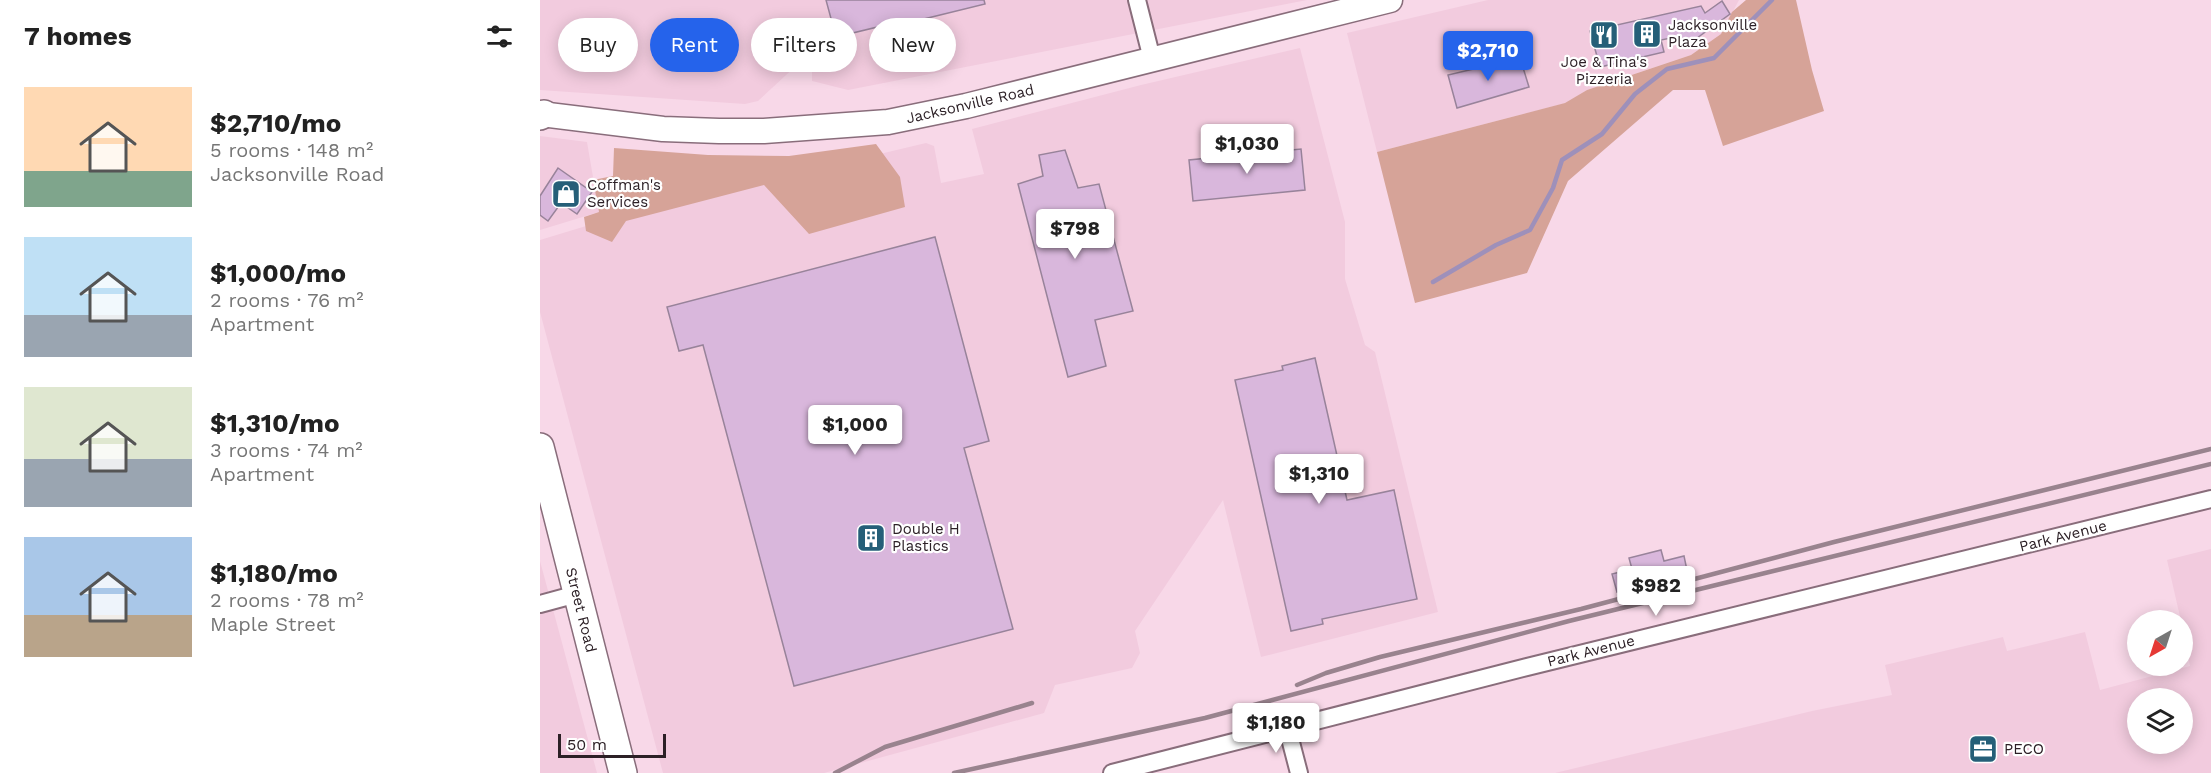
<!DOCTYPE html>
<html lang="en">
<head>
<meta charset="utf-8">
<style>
  :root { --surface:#fff; --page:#f2f2f2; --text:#222; --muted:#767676; --accent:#2563eb }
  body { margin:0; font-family:"Work Sans",sans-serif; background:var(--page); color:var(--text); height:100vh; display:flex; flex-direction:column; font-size:22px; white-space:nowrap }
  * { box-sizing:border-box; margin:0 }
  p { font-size:20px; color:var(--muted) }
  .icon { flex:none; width:33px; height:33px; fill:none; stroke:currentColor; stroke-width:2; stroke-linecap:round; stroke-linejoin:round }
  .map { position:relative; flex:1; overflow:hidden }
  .drawer { display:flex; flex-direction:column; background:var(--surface); width:540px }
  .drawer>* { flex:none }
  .banner { position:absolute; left:18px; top:18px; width:570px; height:54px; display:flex; gap:12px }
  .needle { width:39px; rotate:219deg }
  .buttons { position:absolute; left:1587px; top:610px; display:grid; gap:12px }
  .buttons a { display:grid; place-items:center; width:66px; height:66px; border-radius:50%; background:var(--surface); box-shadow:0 3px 15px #0003; font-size:30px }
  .scale { position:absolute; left:18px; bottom:15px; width:108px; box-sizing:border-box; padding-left:6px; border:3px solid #2c2026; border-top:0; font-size:16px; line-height:21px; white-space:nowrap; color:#2c2026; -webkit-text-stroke:4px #fff; paint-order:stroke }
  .price { position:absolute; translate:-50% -51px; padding:0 14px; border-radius:6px; background:#fff; color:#222; font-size:20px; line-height:39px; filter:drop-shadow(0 2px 3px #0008) }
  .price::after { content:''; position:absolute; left:50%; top:36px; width:18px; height:14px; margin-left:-9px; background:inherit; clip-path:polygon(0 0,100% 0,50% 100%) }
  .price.active { background:var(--accent); color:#fff }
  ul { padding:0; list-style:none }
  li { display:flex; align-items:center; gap:18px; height:150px; padding:0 24px }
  li span { display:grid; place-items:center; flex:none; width:168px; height:120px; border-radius:0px; color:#555 }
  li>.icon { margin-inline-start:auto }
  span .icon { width:72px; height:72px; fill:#fffc; stroke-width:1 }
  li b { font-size:26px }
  h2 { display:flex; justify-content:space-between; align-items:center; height:72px; padding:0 24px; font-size:26px }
  .chip { padding:0 21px; border-radius:27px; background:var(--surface); box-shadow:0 3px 15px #0003; font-size:21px; line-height:54px }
  .chip.active { background:var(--accent); color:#fff }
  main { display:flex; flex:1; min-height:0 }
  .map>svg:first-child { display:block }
  .built { fill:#f2cbde; fill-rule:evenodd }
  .forest { fill:#d6a398 }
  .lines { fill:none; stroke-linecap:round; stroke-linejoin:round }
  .stream { stroke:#9e90ba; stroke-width:4.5 }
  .building { fill:#d9b7dc; stroke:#98839a; stroke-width:1.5 }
  .minor-casing { stroke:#896d7b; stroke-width:20 }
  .secondary-casing { stroke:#896d7b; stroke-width:27 }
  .primary-casing { stroke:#896d7b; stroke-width:30 }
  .minor { stroke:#fff; stroke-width:16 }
  .secondary { stroke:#fff; stroke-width:24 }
  .primary { stroke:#fff; stroke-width:27 }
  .rail { stroke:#99838e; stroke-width:4.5 }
  .labels { text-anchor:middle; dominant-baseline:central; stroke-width:4.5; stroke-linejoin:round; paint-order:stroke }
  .poi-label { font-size:15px; fill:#2c2026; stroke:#fff; text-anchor:start }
  .street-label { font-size:15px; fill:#2c2026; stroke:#fff }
</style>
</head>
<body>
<main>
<section class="drawer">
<h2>7 homes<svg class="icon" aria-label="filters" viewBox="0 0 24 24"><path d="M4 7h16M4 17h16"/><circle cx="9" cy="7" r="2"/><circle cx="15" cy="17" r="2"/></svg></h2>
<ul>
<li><span style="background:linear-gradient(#ffd9b3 70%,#7fa58c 0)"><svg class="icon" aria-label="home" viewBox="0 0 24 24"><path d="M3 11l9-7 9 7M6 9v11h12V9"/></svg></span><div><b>$2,710/mo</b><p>5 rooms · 148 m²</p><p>Jacksonville Road</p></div></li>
<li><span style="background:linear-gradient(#bfe0f5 65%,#9aa5b1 0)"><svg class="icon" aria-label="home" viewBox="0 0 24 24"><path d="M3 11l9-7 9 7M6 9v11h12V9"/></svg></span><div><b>$1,000/mo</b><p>2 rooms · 76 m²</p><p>Apartment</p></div></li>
<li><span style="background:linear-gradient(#dfe7d0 60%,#9aa5b1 0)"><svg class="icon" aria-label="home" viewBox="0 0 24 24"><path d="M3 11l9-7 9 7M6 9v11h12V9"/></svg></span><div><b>$1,310/mo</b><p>3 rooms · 74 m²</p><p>Apartment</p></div></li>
<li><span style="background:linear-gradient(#a9c7e8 65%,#b9a48a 0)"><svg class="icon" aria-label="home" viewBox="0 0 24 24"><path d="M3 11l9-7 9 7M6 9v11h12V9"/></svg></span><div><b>$1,180/mo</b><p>2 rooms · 78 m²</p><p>Maple Street</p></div></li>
</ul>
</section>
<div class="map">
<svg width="1671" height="773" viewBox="0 0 1671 773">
  <rect width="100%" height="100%" fill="#f8d8e8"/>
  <path class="built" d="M0 0H767L308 90 272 81V51L218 101 205 104 0 90Z
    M948 0H1199L1181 34 1151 55 1047 90 1026 103 837 152 807 33Z
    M760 48 805 222V279L825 345 835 352 898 612 721 657 683 500 595 631 600 653 592 668 515 685 504 713 284 773H123L0 312V240L79 216 386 143 394 146 401 183 444 174 432 129 601 85Z
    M0 136 47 142 59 212 0 230Z
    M1671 549V773H1015L1272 711 1352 695 1345 665 1463 637 1467 651 1545 632 1560 690 1650 666 1642 621H1641L1627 560ZM1598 699H1642V744H1598Z
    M0 561 57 773H0Z"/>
  <path class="forest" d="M1206 0H1256L1272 70 1284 111 1183 146 1165 90H1133L1028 181 987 273 875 303 837 152 1025 103 1047 90 1151 55 1181 34 1192 12Z
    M336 144 360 177 365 207 269 234 224 185 86 221 72 242 46 231 44 217 59 212 53 180 73 176 74 148 168 155 249 156Z"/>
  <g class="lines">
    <path class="stream" d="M893 282 956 245 990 230 1013 188 1022 160 1062 134 1095 94 1127 69 1174 58 1232 0"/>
  </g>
  <path class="building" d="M286 0H444L445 4 351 27 350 24 296 37Z
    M1182 1 1190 14 1146 46 1140 36 1121 40 1124 52 1060 67 1050 31 1161 6 1165 13Z
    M980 58 989 87 917 108 908 75Z
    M761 149 765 190 653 201 649 160Z
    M525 150 538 188 559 184 593 311 555 320 566 366 528 377 478 184 503 176 499 155Z
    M18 168 52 192 37 214 21 203 8 221 0 215V196Z
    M395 237 449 441 424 448 473 629 254 686 163 345 139 351 127 307Z
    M775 358 807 500 854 490 877 599 782 619 783 624 751 631 695 380 743 370 742 366Z
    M1121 550 1124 561 1144 556 1148 575 1077 592 1072 574 1092 569 1089 558Z"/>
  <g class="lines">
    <g class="minor-casing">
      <path id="minor" d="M597 0 612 59
        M0 604 37 594
        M747 727 759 773
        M572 773 987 667 1671 499"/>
    </g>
    <g class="secondary-casing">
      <path id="secondary" d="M0 114 123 129 179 131H224L348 122 426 106 850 0"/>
    </g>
    <g class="primary-casing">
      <path id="primary" d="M0 116 4 114
        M0 447 83 773"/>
    </g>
    <use href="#minor" class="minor"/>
    <use href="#secondary" class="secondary"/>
    <use href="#primary" class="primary"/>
    <path class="rail" d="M757 685 786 673 840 657 1041 609 1294 542 1671 449
      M295 773 345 747 492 703
      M414 773 665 718 1029 621 1671 464"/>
  </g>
  <defs>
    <g id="building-square" transform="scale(1.5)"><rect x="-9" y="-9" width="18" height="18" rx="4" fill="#255f78" stroke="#fff"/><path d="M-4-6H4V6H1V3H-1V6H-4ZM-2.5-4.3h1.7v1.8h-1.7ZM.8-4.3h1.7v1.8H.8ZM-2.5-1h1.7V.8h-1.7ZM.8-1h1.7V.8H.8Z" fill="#fff"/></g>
    <g id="restaurant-square" transform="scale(1.5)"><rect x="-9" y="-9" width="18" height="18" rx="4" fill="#255f78" stroke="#fff"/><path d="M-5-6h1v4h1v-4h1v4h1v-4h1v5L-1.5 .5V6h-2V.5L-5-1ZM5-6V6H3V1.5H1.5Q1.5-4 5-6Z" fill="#fff"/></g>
    <g id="shop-square" transform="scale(1.5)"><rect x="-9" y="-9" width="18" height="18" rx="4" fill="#255f78" stroke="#fff"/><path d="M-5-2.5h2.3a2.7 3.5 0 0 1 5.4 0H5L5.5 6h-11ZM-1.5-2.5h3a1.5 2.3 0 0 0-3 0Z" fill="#fff"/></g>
    <g id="office-square" transform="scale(1.5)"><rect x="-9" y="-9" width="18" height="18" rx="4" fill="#255f78" stroke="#fff"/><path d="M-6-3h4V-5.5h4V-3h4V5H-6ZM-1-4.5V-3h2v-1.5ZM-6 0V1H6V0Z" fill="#fff"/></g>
  </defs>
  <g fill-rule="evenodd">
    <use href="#building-square" x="1107" y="34"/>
    <use href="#restaurant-square" x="1064" y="35"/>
    <use href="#shop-square" x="26" y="194"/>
    <use href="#building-square" x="331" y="538"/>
    <use href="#office-square" x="1443" y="749"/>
  </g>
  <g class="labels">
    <g class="poi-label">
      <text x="1128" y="25">Jacksonville<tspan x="1128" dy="17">Plaza</tspan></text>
      <text x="1064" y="62" text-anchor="middle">Joe &amp; Tina's<tspan x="1064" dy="17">Pizzeria</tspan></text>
      <text x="47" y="185">Coffman's<tspan x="47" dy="17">Services</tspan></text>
      <text x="352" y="529">Double H<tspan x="352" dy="17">Plastics</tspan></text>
      <text x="1464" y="749">PECO</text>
    </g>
    <g class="street-label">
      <text transform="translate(430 104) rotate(-13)">Jacksonville Road</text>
      <text transform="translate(1523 536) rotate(-14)">Park Avenue</text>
      <text transform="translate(41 610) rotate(76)">Street Road</text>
      <text transform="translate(1051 651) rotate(-14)">Park Avenue</text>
    </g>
  </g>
</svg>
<div class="buttons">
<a><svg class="needle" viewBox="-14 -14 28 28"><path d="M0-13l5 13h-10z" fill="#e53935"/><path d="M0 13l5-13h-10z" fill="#767676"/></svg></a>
<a><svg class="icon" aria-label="layers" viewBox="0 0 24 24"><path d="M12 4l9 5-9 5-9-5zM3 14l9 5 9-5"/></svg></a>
</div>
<div class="scale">50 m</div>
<b class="price active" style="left:948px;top:82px">$2,710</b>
<b class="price" style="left:707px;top:175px">$1,030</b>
<b class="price" style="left:535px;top:260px">$798</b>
<b class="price" style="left:315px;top:456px">$1,000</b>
<b class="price" style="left:779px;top:505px">$1,310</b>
<b class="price" style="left:1116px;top:617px">$982</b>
<b class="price" style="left:736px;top:754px">$1,180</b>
<div class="banner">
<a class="chip">Buy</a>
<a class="chip active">Rent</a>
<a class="chip">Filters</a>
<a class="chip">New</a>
</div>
</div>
</main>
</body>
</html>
